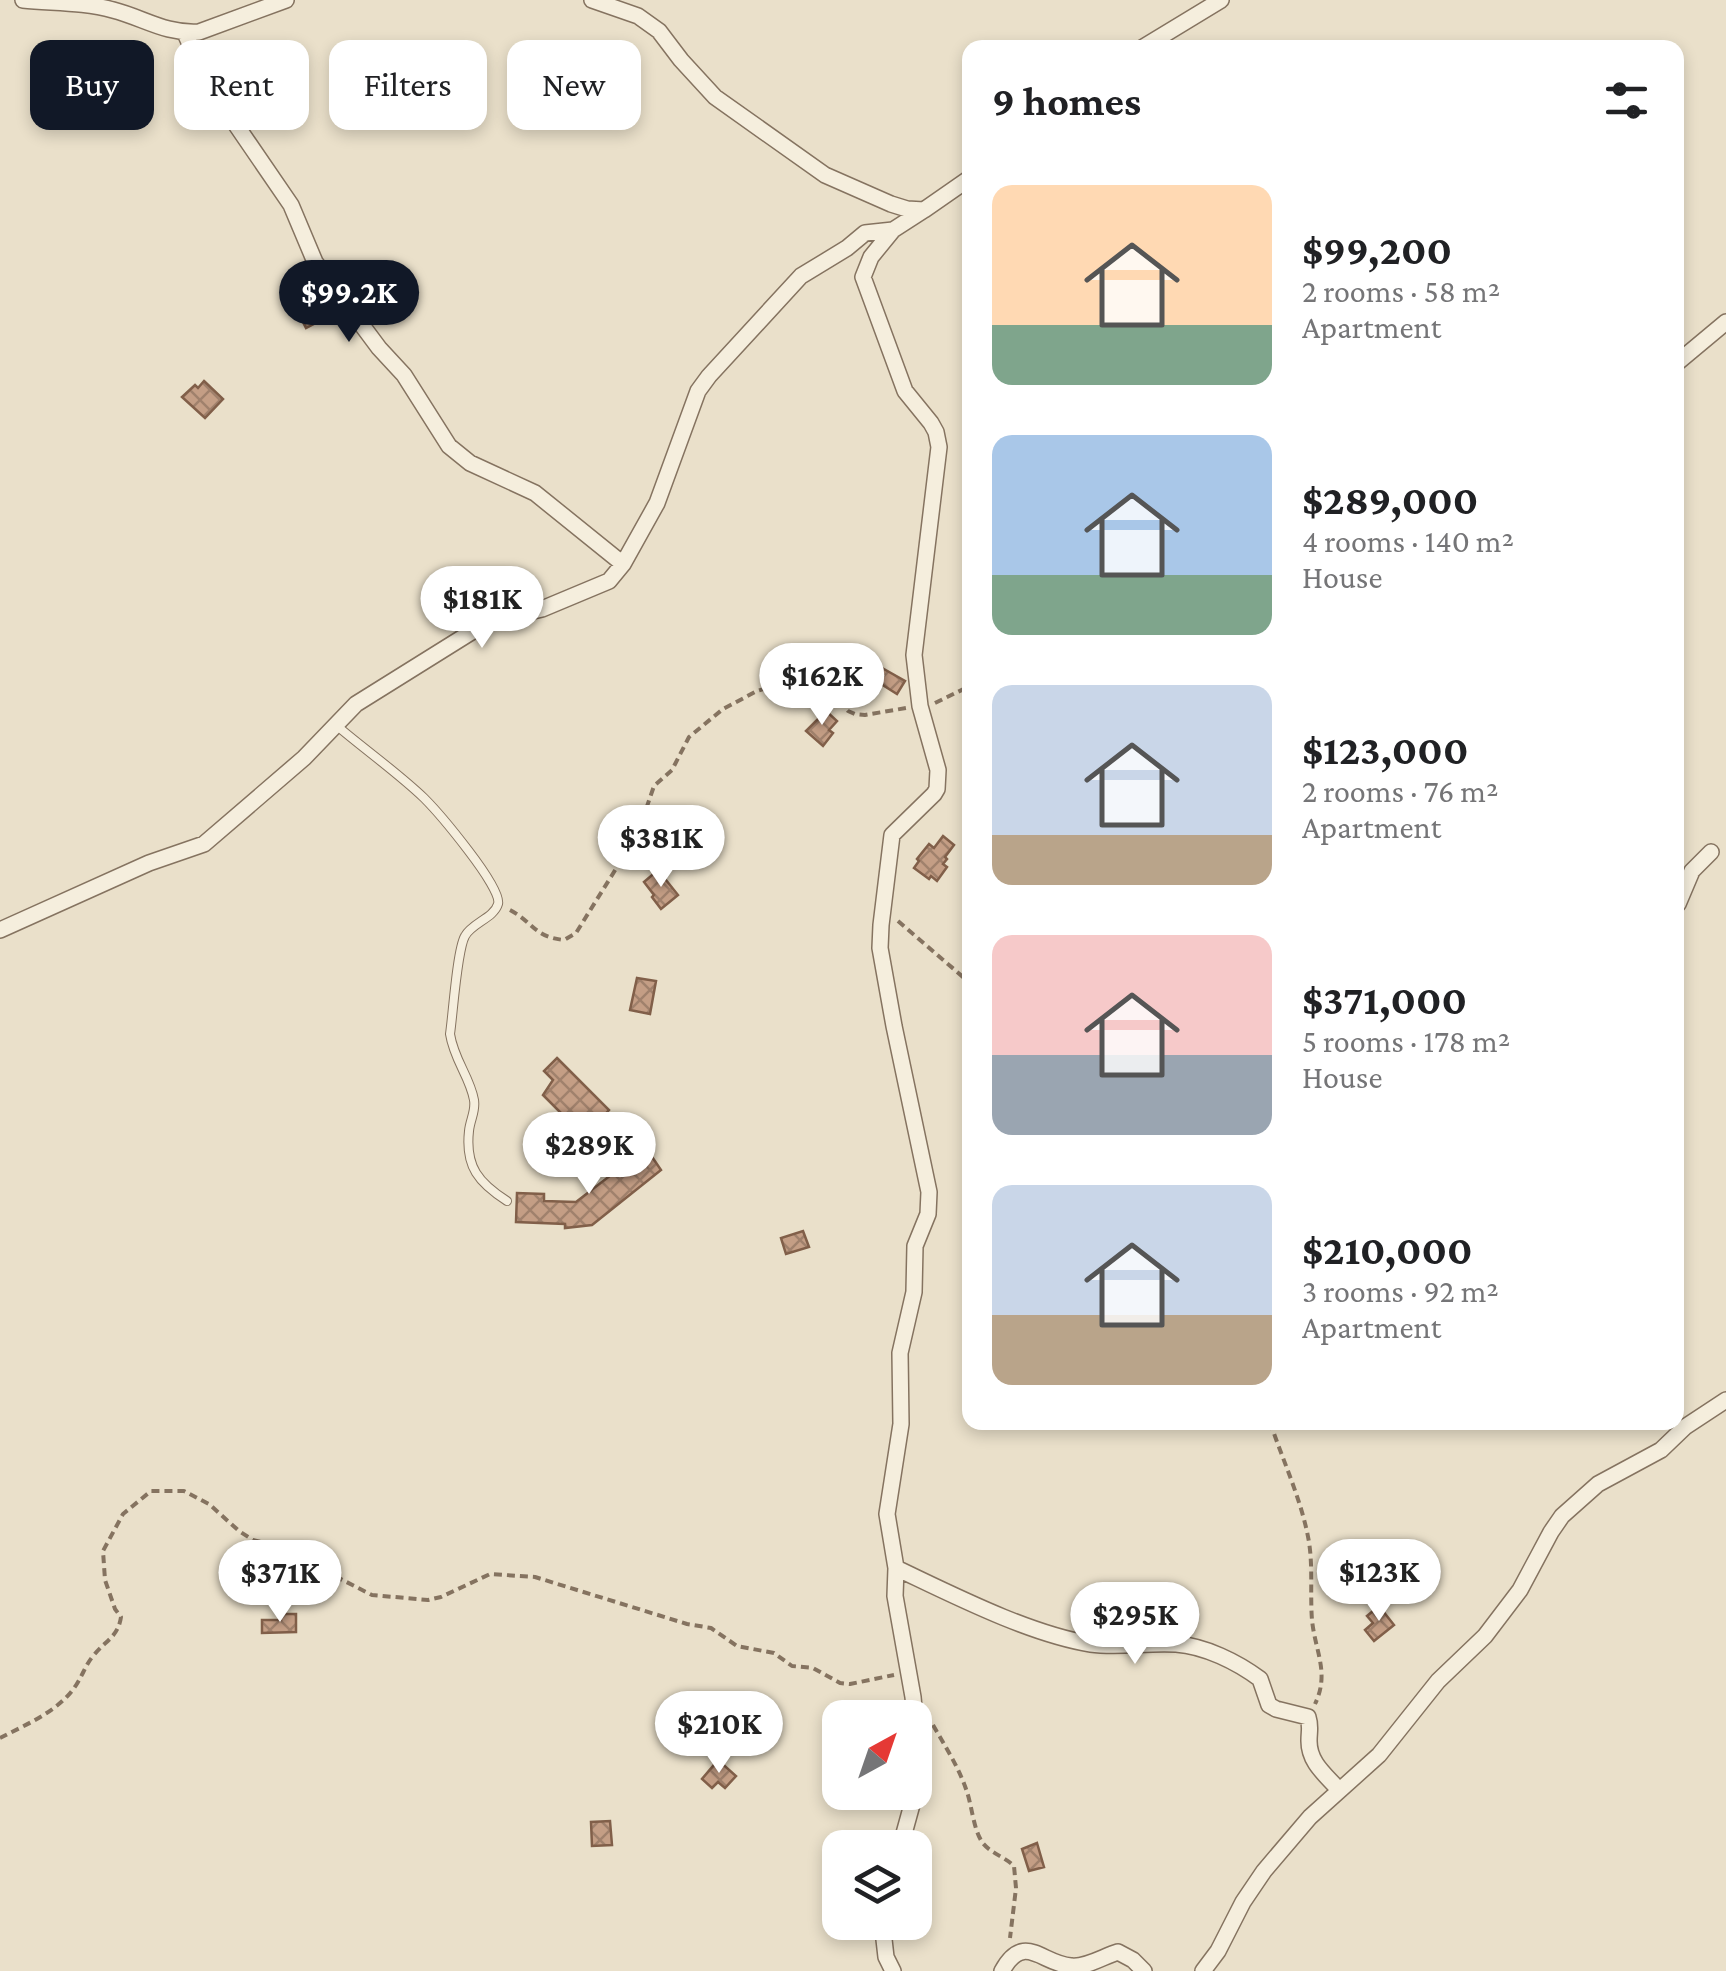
<!DOCTYPE html>
<html lang="en">
<head>
<meta charset="utf-8">
<style>
  :root { --surface:#fff; --page:#f6f6f6; --text:#202124; --muted:#757577; --accent:#111827 }
  body { margin:0; font-family:"Crimson Pro",serif; background:var(--page); color:var(--text); height:100vh; display:flex; flex-direction:column; font-size:38px; white-space:nowrap }
  * { box-sizing:border-box; margin:0 }
  p { font-size:32px; color:var(--muted) }
  .icon { flex:none; width:55px; height:55px; fill:none; stroke:currentColor; stroke-width:2; stroke-linecap:round; stroke-linejoin:round }
  .map { position:relative; flex:1; overflow:hidden }
  .drawer { position:absolute; left:962px; top:40px; width:722px; height:1390px; display:flex; flex-direction:column; background:var(--surface); border-radius:20px; box-shadow:0 5px 15px #0003 }
  .drawer>* { flex:none }
  .hud { position:absolute; left:30px; top:40px; width:782px; height:90px; display:flex; gap:20px }
  .needle { width:65px; rotate:40deg }
  .buttons { position:absolute; left:822px; top:1700px; display:grid; gap:20px }
  .buttons a { display:grid; place-items:center; width:110px; height:110px; border-radius:20px; background:var(--surface); box-shadow:0 5px 15px #0003; font-size:50px }
  .price { position:absolute; translate:-50% -85px; padding:0 22px; border-radius:35px; background:#fff; color:#222; font-size:32px; line-height:65px; filter:drop-shadow(0 2px 5px #0008) }
  .price::after { content:''; position:absolute; left:50%; top:60px; width:30px; height:22px; margin-left:-15px; background:inherit; clip-path:polygon(0 0,100% 0,50% 100%) }
  .price.on { background:var(--accent); color:#fff }
  ul { padding:0; list-style:none }
  li { display:flex; align-items:center; gap:30px; height:250px; padding:0 30px }
  li span { display:grid; place-items:center; flex:none; width:280px; height:200px; border-radius:20px; color:#555 }
  li>.icon { margin-inline-start:auto }
  span .icon { width:120px; height:120px; fill:#fffc; stroke-width:1 }
  li b { font-size:42px }
  h2 { display:flex; justify-content:space-between; align-items:center; height:120px; padding:0 30px; font-size:42px }
  .tag { padding:0 35px; border-radius:20px; background:var(--surface); box-shadow:0 5px 15px #0003; font-size:35px; line-height:90px }
  .tag.on { background:var(--accent); color:#fff }
  .map>svg:first-child { display:block }
  .building { fill:url(#building-cross-hatch); stroke:#815f49; stroke-width:2.5 }
  .lines { fill:none; stroke-linecap:round; stroke-linejoin:round }
  .service-casing { stroke:#857360; stroke-width:10 }
  .minor-casing { stroke:#857360; stroke-width:18 }
  .path { stroke:#857360; stroke-width:4; stroke-dasharray:8 5; stroke-linecap:butt }
  .service { stroke:#f5eedd; stroke-width:8 }
  .minor { stroke:#f5eedd; stroke-width:15 }
</style>
</head>
<body>
<div class="map">
<svg width="1726" height="1971" viewBox="0 0 1726 1971">
  <defs>
    <pattern id="building-cross-hatch" width="8" height="8" patternUnits="userSpaceOnUse" patternTransform="scale(2.5)"><rect width="8" height="8" fill="#c49e85"/><path d="M0 0l8 8M0 8l8-8" fill="none" stroke="#a0816c"/></pattern>
  </defs>
  <rect width="100%" height="100%" fill="#eae0ca"/>
  <path class="building" d="M324 293 335 313 306 328 296 308Z
    M204 381 223 399 205 418 182 397 195 385 198 388Z
    M875 664 905 681 897 694 881 684 857 705 848 694 861 683Z
    M826 711 837 721 829 730 833 733 823 746 806 731Z
    M943 836 954 845 945 857 947 859 943 864 947 867 937 881 931 876 929 879 914 868 919 861 917 859 929 844 934 848Z
    M658 870 678 895 661 909 652 897 654 895 644 882Z
    M637 978 656 981 650 1014 630 1010Z
    M557 1058 609 1110 595 1125 589 1119 559 1147 544 1131 562 1114 543 1095 553 1080 544 1071Z
    M646 1148 661 1170 592 1225 565 1228V1224L516 1222 517 1193 544 1194V1201L576 1202Z
    M803 1231 809 1247 786 1254 781 1238Z
    M1379 1606 1394 1625 1374 1641 1365 1630 1373 1623 1367 1616Z
    M281 1614H296V1632L262 1633V1620H281Z
    M718 1760 736 1776 725 1788 718 1782 712 1788 702 1779Z
    M610 1821 612 1845 592 1846 591 1822Z
    M1037 1843 1044 1867 1029 1871 1022 1849Z"/>
  <g class="lines">
    <g class="service-casing">
      <path id="service" d="M336 725C364 749 398 773 424 798 438 812 503 888 498 904 494 918 472 923 465 936 457 950 453 1014 450 1034 454 1060 470 1077 474 1100 476 1111 470 1120 469 1131 465 1167 479 1183 507 1201"/>
    </g>
    <g class="minor-casing">
      <path id="minor" d="M23 0C53 3 84 2 113 10 144 18 165 34 199 32L286 0
        M592 0 638 16 659 31 681 60 715 97 825 175 891 204 907 209 924 210 970 178
        M185 33 206 81 291 205 315 262 379 348 404 375 449 446 470 463 535 493 623 564
        M1142 48 1221 0
        M893 230 871 257 863 277 905 391 931 423 936 432 939 447 914 655 920 706 938 770 937 789 934 794 892 835 881 925 880 948 894 1026 929 1192 928 1214 915 1246 914 1292 900 1353 901 1424 887 1514 896 1568 895 1596 913 1697 918 1750 916 1790 900 1848
        M1678 362 1726 322
        M1678 904 1692 871 1711 852
        M0 930 149 863 204 844 304 758 356 704 489 621 542 609 609 581 623 564 657 503 698 391 709 376 801 276 847 248 865 233 893 230 924 210
        M896 1568C953 1595 1029 1634 1091 1644 1118 1648 1148 1642 1176 1644 1205 1646 1237 1662 1260 1679L1269 1705 1276 1709 1308 1717C1311 1726 1309 1731 1309 1741 1309 1763 1326 1775 1339 1790
        M882 1922 886 1957 893 1971
        M1002 1971C1024 1931 1042 1964 1071 1966 1086 1968 1104 1956 1118 1952L1133 1960 1144 1971
        M1203 1971 1218 1951 1243 1902 1264 1871 1310 1817 1379 1755 1438 1681 1485 1636 1520 1590 1551 1532 1562 1516 1598 1484 1661 1450 1685 1427 1726 1400"/>
    </g>
    <path class="path" d="M935 703 970 686
      M510 910C533 922 534 937 564 940L576 933 637 835 654 786 672 770 689 737 723 709 757 691 804 677 816 679 825 684 848 711 855 714 865 715 906 708
      M898 921 970 983
      M1270 1422C1283 1461 1302 1501 1309 1542 1313 1568 1310 1594 1312 1620 1315 1651 1330 1673 1315 1704
      M933 1725C945 1746 958 1766 966 1789 972 1805 973 1828 982 1842 990 1853 1005 1857 1014 1866L1016 1888 1010 1938
      M0 1738C27 1724 62 1710 78 1682 84 1672 86 1664 94 1655 106 1640 118 1637 121 1617L115 1609 105 1580 103 1551 123 1514 151 1491H184L209 1504 239 1531 253 1540 274 1545 372 1595 428 1600 441 1597 490 1574 535 1577 687 1624 711 1628 737 1646 774 1653 792 1666 813 1668 840 1683 850 1684 894 1675"/>
    <use href="#service" class="service"/>
    <use href="#minor" class="minor"/>
  </g>
</svg>
<div class="buttons">
<a><svg class="needle" viewBox="-14 -14 28 28"><path d="M0-13l5 13h-10z" fill="#e53935"/><path d="M0 13l5-13h-10z" fill="#757577"/></svg></a>
<a><svg class="icon" aria-label="layers" viewBox="0 0 24 24"><path d="M12 4l9 5-9 5-9-5zM3 14l9 5 9-5"/></svg></a>
</div>
<b class="price on" style="left:349px;top:345px">$99.2K</b>
<b class="price" style="left:482px;top:651px">$181K</b>
<b class="price" style="left:822px;top:728px">$162K</b>
<b class="price" style="left:661px;top:890px">$381K</b>
<b class="price" style="left:589px;top:1197px">$289K</b>
<b class="price" style="left:1379px;top:1624px">$123K</b>
<b class="price" style="left:280px;top:1625px">$371K</b>
<b class="price" style="left:1135px;top:1667px">$295K</b>
<b class="price" style="left:719px;top:1776px">$210K</b>
<div class="hud">
<a class="tag on">Buy</a>
<a class="tag">Rent</a>
<a class="tag">Filters</a>
<a class="tag">New</a>
</div>
<section class="drawer">
<h2>9 homes<svg class="icon" aria-label="filters" viewBox="0 0 24 24"><path d="M4 7h16M4 17h16"/><circle cx="9" cy="7" r="2"/><circle cx="15" cy="17" r="2"/></svg></h2>
<ul>
<li><span style="background:linear-gradient(#ffd9b3 70%,#7fa58c 0)"><svg class="icon" aria-label="home" viewBox="0 0 24 24"><path d="M3 11l9-7 9 7M6 9v11h12V9"/></svg></span><div><b>$99,200</b><p>2 rooms · 58 m²</p><p>Apartment</p></div></li>
<li><span style="background:linear-gradient(#a9c7e8 70%,#7fa58c 0)"><svg class="icon" aria-label="home" viewBox="0 0 24 24"><path d="M3 11l9-7 9 7M6 9v11h12V9"/></svg></span><div><b>$289,000</b><p>4 rooms · 140 m²</p><p>House</p></div></li>
<li><span style="background:linear-gradient(#c9d6e8 75%,#b9a48a 0)"><svg class="icon" aria-label="home" viewBox="0 0 24 24"><path d="M3 11l9-7 9 7M6 9v11h12V9"/></svg></span><div><b>$123,000</b><p>2 rooms · 76 m²</p><p>Apartment</p></div></li>
<li><span style="background:linear-gradient(#f6c9c9 60%,#9aa5b1 0)"><svg class="icon" aria-label="home" viewBox="0 0 24 24"><path d="M3 11l9-7 9 7M6 9v11h12V9"/></svg></span><div><b>$371,000</b><p>5 rooms · 178 m²</p><p>House</p></div></li>
<li><span style="background:linear-gradient(#c9d6e8 65%,#b9a48a 0)"><svg class="icon" aria-label="home" viewBox="0 0 24 24"><path d="M3 11l9-7 9 7M6 9v11h12V9"/></svg></span><div><b>$210,000</b><p>3 rooms · 92 m²</p><p>Apartment</p></div></li>
</ul>
</section>
</div>
</body>
</html>
